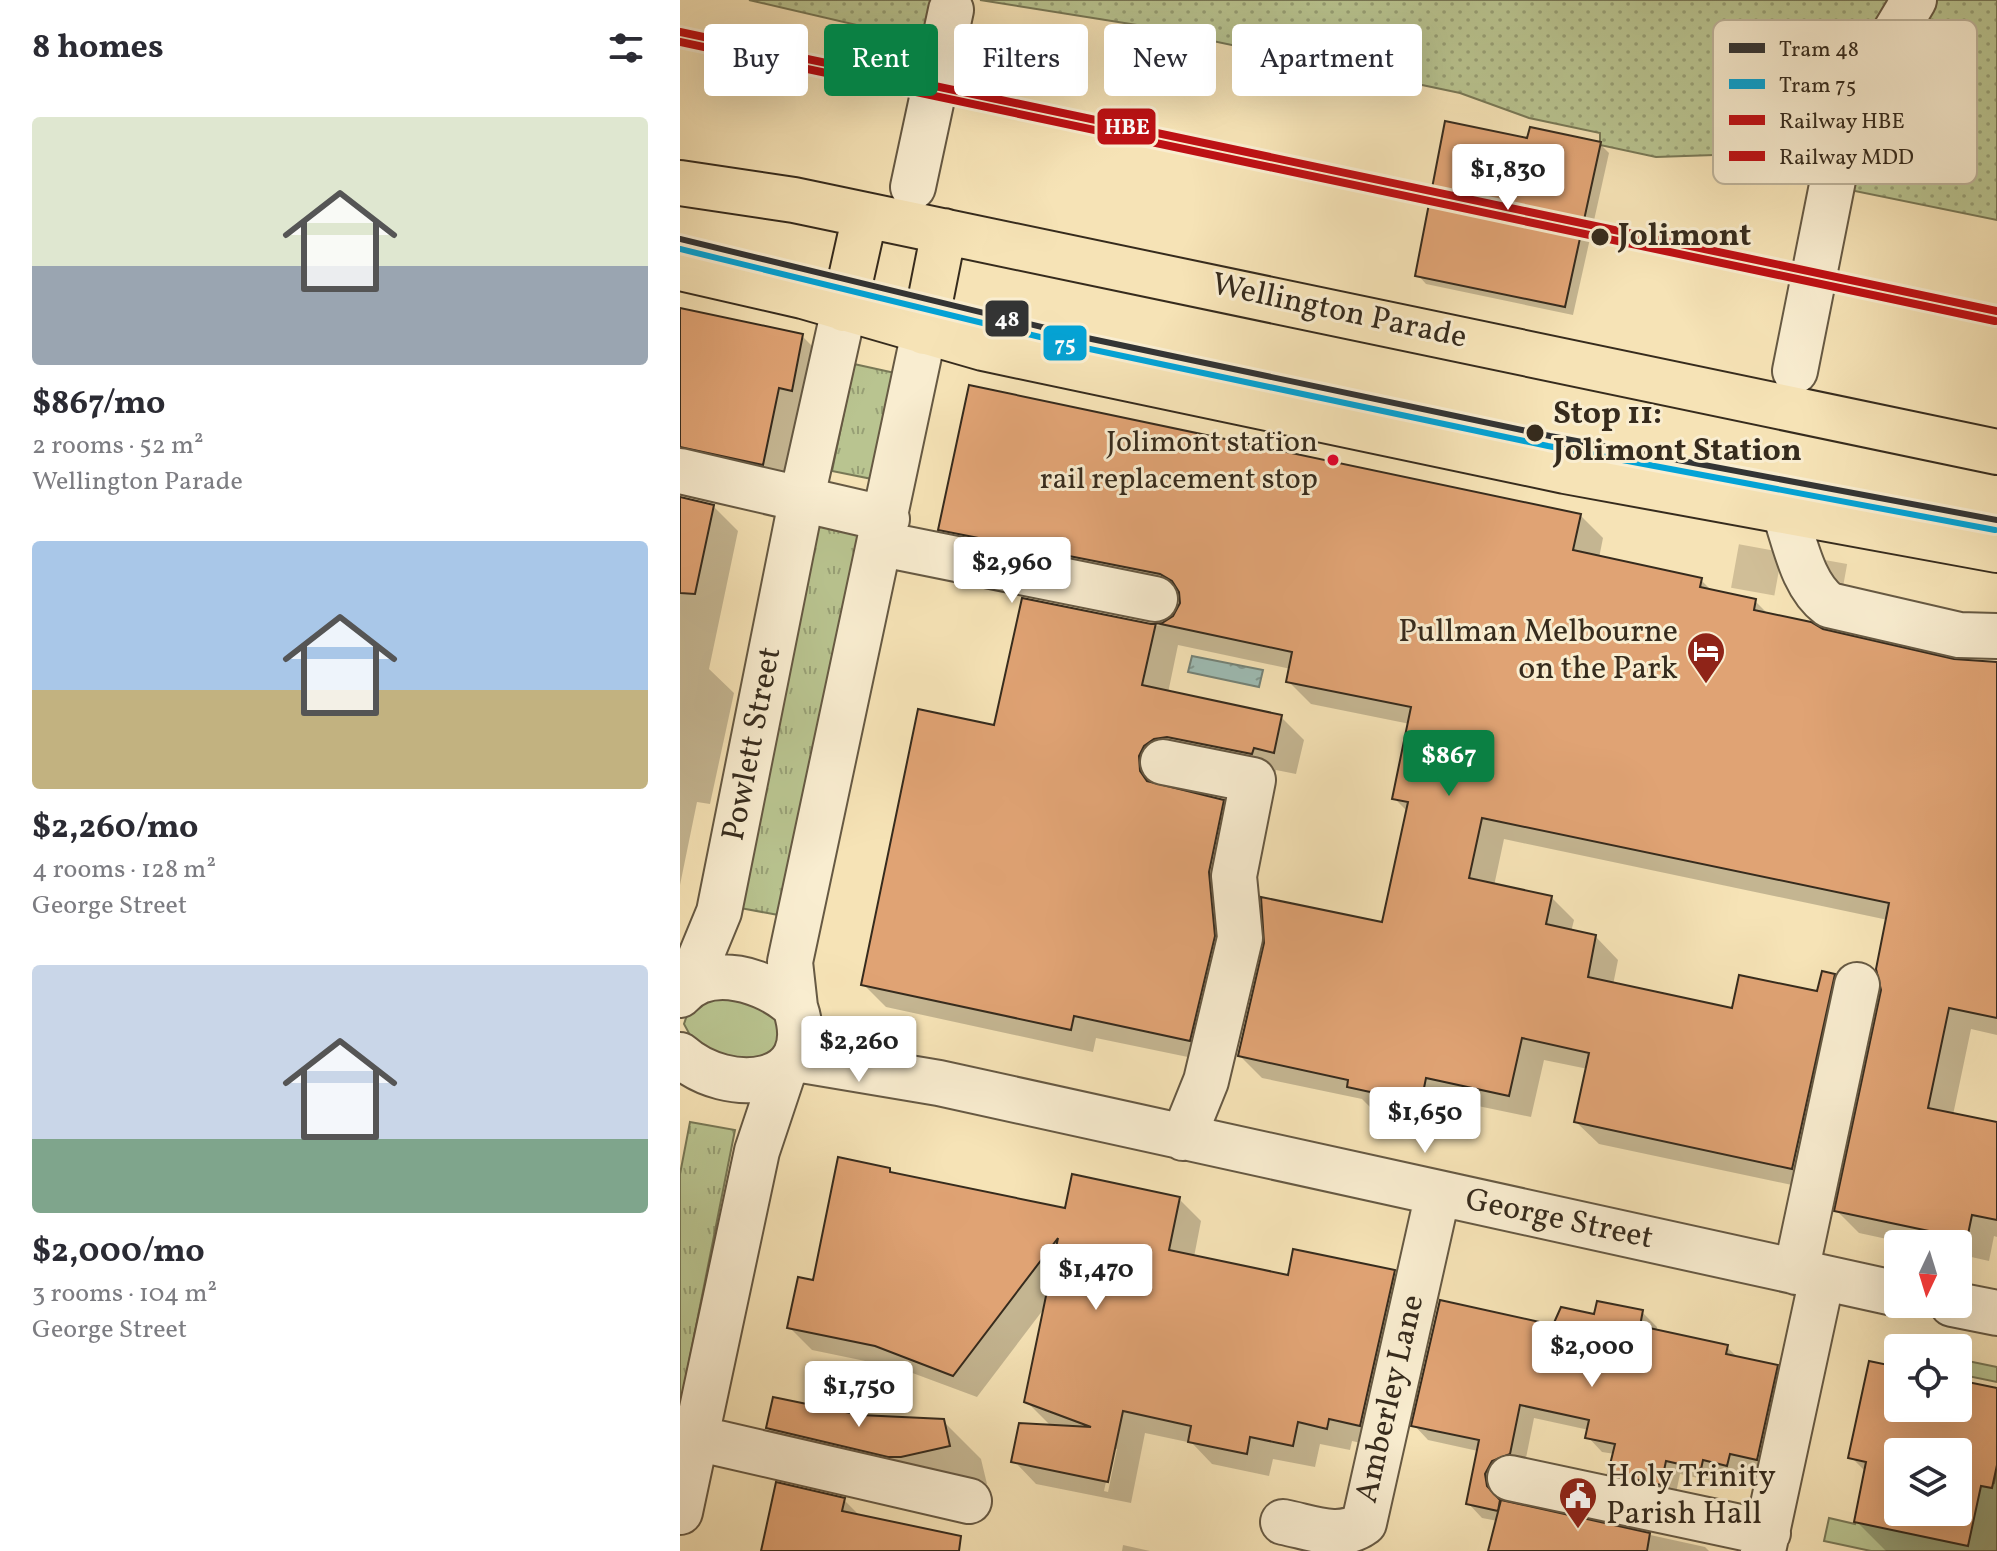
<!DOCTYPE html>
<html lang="en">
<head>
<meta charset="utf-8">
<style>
  :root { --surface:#fff; --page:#f7f7f7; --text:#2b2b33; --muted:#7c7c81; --accent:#0b8043 }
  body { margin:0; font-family:Vollkorn,serif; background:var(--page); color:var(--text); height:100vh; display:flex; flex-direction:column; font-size:30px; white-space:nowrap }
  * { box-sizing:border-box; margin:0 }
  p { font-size:26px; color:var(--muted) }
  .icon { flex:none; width:44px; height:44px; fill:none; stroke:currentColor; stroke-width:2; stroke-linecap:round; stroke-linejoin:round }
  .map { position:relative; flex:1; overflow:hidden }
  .sheet { display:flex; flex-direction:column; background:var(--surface); width:680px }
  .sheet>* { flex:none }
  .top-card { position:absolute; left:24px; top:24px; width:760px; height:72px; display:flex; gap:16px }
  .needle { width:52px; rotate:184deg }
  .controls { position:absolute; left:1204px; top:1230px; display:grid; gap:16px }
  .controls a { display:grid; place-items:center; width:88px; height:88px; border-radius:8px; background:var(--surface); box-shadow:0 8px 32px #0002; font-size:40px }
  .price { position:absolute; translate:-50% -68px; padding:0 18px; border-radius:8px; background:#fff; color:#222; font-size:26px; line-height:52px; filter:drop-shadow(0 2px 4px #0008) }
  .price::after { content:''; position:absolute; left:50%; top:48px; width:24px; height:18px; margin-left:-12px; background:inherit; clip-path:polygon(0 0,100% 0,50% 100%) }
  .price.active { background:var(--accent); color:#fff }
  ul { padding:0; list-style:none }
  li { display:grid; align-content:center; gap:16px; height:424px; padding:0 32px }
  li span { display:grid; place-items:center; height:248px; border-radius:8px; color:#555 }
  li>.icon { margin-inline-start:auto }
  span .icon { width:144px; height:144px; fill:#fffc; stroke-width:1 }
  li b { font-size:34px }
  h2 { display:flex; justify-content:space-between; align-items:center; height:96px; padding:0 32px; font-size:34px }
  .tag { padding:0 28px; border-radius:8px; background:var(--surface); box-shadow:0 8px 32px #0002; font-size:28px; line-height:72px }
  .tag.active { background:var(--accent); color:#fff }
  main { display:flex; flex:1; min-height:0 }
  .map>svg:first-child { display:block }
  .grass { fill:url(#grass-tufts); stroke:#787856; stroke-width:2 }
  .park { fill:url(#park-dots); stroke:#787856; stroke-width:2 }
  .garden { fill:#b9c490; stroke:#787856; stroke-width:2 }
  .water { fill:url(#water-ripples); stroke:#748378; stroke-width:2 }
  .shadow { fill:#0003; fill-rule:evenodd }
  .building { fill:#e0a374; stroke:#362b1d; stroke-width:2; fill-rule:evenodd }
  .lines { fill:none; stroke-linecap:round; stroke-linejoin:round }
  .minor-tunnel { stroke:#d0be97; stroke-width:44; stroke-dasharray:44 22; stroke-linecap:butt }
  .minor-casing { stroke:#665943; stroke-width:48 }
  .major-casing { stroke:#362b1d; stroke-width:48 }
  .minor { stroke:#f9edd0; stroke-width:44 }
  .major { stroke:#f6e3b6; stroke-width:44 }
  .rail-1-casing { stroke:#f9edd0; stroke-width:14 }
  .rail-2-casing { stroke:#f9edd0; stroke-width:14 }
  .rail-1 { stroke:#be1014; stroke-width:8 }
  .rail-2 { stroke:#be1014; stroke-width:8 }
  .tram-1-casing { stroke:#f9edd0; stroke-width:12 }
  .tram-2-casing { stroke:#f9edd0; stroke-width:12 }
  .tram-1 { stroke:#333434; stroke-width:6 }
  .tram-2 { stroke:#03a3d6; stroke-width:6 }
  .stop-dot { fill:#362b1d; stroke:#f9edd0; stroke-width:3 }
  .bus-dot { fill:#e4002b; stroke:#f9edd0; stroke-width:3 }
  .labels { text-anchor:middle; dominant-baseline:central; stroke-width:6; stroke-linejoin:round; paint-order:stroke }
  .bus-label { font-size:30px; fill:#362b1d; stroke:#f9edd0; text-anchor:end }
  .stop-label { font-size:32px; font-weight:bold; fill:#362b1d; stroke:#f9edd0; text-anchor:start }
  .street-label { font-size:32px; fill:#362b1d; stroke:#f9edd0 }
  .poi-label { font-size:32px; fill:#362b1d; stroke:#f9edd0; text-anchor:end }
  .key { fill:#f9edd0; stroke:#beb39a; stroke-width:2 }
  .key-label { font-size:22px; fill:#362b1d }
  .line-badge { stroke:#f9edd0; stroke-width:3 }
  .badge-label { font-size:22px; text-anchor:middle; font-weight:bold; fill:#fff }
</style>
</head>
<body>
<main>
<section class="sheet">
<h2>8 homes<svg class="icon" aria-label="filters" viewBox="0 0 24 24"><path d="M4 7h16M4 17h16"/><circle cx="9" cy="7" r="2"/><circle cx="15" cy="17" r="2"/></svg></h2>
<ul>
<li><span style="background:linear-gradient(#dfe7d0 60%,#9aa5b1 0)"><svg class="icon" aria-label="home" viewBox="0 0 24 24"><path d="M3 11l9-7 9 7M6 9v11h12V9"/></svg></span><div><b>$867/mo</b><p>2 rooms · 52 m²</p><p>Wellington Parade</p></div></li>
<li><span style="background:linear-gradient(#a9c7e8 60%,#c2b280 0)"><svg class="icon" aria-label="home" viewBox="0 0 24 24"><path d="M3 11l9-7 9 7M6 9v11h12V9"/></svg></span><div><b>$2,260/mo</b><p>4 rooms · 128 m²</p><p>George Street</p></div></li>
<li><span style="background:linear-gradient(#c9d6e8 70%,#7fa58c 0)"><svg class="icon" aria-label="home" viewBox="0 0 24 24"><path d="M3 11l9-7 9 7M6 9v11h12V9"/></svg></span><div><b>$2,000/mo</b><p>3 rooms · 104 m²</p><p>George Street</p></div></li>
</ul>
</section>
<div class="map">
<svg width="1317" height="1551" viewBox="0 0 1317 1551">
  <defs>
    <pattern id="grass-tufts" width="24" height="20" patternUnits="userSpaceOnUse" patternTransform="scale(2)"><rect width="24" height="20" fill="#b9c490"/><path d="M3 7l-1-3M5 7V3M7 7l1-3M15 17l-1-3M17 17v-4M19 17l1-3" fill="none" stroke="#979f75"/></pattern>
    <pattern id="park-dots" width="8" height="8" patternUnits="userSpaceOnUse" patternTransform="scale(2)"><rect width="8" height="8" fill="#b9c490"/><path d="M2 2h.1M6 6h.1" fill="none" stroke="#979f75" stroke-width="1.8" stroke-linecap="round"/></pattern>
    <pattern id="water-ripples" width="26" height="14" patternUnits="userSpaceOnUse" patternTransform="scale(2)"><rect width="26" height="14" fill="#9ebdb5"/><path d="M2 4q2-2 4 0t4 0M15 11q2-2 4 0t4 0" fill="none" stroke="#829a93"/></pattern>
  </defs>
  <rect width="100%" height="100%" fill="#f6e3b6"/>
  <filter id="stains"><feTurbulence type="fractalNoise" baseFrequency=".0025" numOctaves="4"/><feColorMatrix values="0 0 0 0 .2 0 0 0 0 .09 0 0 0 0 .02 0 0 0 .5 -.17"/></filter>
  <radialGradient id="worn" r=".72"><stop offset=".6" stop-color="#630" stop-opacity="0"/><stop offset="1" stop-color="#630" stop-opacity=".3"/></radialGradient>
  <path class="grass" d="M174 364 215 373 192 479 152 471Z
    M139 524 182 533 104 916 60 908Z
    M10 1122 55 1130 0 1407V1174Z"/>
  <path class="park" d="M69 0H290L280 49Z
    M300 0H1317V220L1165 189 1170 161 1124 152 976 157 920 145V133L849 118 780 93 457 25Z"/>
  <path class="garden" d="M38 996 92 1010 109 1034 75 1066 18 1050 4 1024 8 1012Z
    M1278 1359 1317 1367V1382L1278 1374Z
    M1317 1469V1551H1191L1144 1541 1149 1518 1175 1524 1177 1515 1289 1539 1301 1481 1314 1483Z"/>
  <path class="water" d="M512 656 583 670 579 687 508 672Z"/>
  <path class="shadow" d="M849 140 920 144 929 153 893 315 746 284 738 275Z
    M0 310 122 336 147 361 107 488 0 490Z
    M0 490V497L33 506 58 531 29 669 54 693 30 804 17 802 0 885Z
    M900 515 923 538 919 558 1021 580 1033 592 1075 601 1091 617 1273 661 1317 664V1035L1291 1029 1273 1115 1317 1124V1237L1314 1236 1309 1261 1278 1254V1244H1230L1179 1233 1157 1211 1204 990 1208 920 824 839 814 886 871 897 894 920 891 932 916 937 938 960 933 985 1054 1011 1139 994 1154 976 1177 999 1135 1190 919 1144 896 1122 908 1069 864 1060 851 1117 769 1100 763 1124 692 1109 682 1099 582 1078 560 1056 704 925 728 812 714 798 730 724 631 704 608 681 611 669 498 645 488 693 601 717 624 740 616 774 596 770 595 776 512 759 481 780V787L543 801 565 824 532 1062 416 1038 413 1052 206 1007 183 984 316 727 471 626 483 625 495 617 502 604 501 596 283 552 261 529Z
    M209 1170 215 1175 386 1211 498 1198 521 1221 514 1257 610 1277 714 1272 737 1295 703 1448 672 1441 670 1450 640 1444 635 1467 593 1459 589 1476 532 1464 512 1443 465 1433 451 1503 356 1484 334 1461 372 1427 346 1401 366 1306 297 1397 219 1368 132 1350 110 1328 134 1283ZM433 1449H437L428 1492 424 1491Z
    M962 1312 977 1327 976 1332 1047 1347 1059 1359 1097 1367 1111 1382 1091 1474 1064 1468 1061 1479 1037 1474 1036 1482 1000 1474 995 1498 945 1487 930 1473 935 1454 922 1452 908 1437 909 1430 854 1418 844 1468 819 1489 820 1502 1025 1547 1029 1551H810L818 1521 802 1518 788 1503 798 1451 748 1440 734 1425 874 1327 916 1317Z
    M1218 1369V1408H1278V1382L1317 1390V1551H1206L1176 1521 1186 1472 1171 1457ZM1218 1452H1278V1512H1218Z
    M180 1417 263 1421 301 1459 307 1484 260 1494 126 1466 88 1428Z
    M164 1500 181 1517 260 1551H83Z
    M443 1545 470 1551H442Z"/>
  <path class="building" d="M765 121 847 138 850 127 921 142 885 307 735 276Z
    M0 308 123 334 112 391 99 388 83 465 0 447Z
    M289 385 901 514 893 550 1022 578 1020 587 1076 599 1074 610 1131 622 1143 629 1274 659 1317 662V1018L1269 1008 1248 1108 1317 1122V1220L1292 1215 1287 1239 1154 1211 1201 990 1196 969 1209 903 802 818 789 878 872 896 866 924 916 935 908 977 1052 1008 1059 975 1137 991 1142 971 1155 974 1112 1169 894 1122 909 1053 842 1038 829 1096 746 1078 741 1103 667 1087 668 1080 558 1056 584 943 581 897 702 922 728 802 712 799 731 707 606 682 612 652 476 623 462 685 602 715 594 753 574 748 572 754 487 737 474 739 464 746 459 756 460 771 467 781 544 800 529 872 535 936 510 1041 394 1016 391 1030 181 985 238 709 314 725 342 598 471 624 482 623 493 616 500 603 499 592 492 581 480 574 258 530Z
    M0 497 34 505 15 594 0 593Z
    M158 1157 210 1168V1172L385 1208 392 1174 500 1197 489 1250 608 1275 613 1249 715 1270 680 1426 649 1419 647 1429 618 1422 613 1446 570 1437 567 1454 508 1442 511 1426 443 1411 428 1482 331 1462 339 1423 411 1427 344 1402 378 1238 273 1376 195 1346 107 1328 118 1277 133 1280Z
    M760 1300 873 1325 881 1307 914 1314 917 1301 963 1310 960 1326 1048 1345 1046 1354 1098 1365 1077 1460 1050 1454 1047 1466 1023 1460 1021 1469 986 1461 981 1485 928 1473 935 1444 905 1438 909 1420 840 1405 830 1454 812 1461 805 1474 807 1486 820 1500 818 1511 786 1504 799 1440 731 1426Z
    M1189 1361 1218 1367V1408H1278V1380L1317 1388V1465L1312 1488 1301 1486 1288 1546 1174 1522 1186 1462 1168 1458ZM1218 1452H1278V1512H1218Z
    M93 1397 180 1415 264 1419 270 1446 221 1457H208L86 1428Z
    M96 1482 165 1498 162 1511 281 1536 279 1551H81Z
    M821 1500 970 1533 967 1551H808Z"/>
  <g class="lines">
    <path class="minor-tunnel" d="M1055 566 1176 588"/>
    <g class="minor-casing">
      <path id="minor" d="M233 187 271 10
        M1115 371 1154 175 1173 102 1234 0
        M0 471 207 519
        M1103 508C1115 540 1121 584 1149 605L1279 635 1317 636
        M202 544 475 599
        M483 762 573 780 554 876 560 938 526 1081 503 1138
        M9 985 39 912 122 497 164 309
        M0 995C29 962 87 980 115 1007 143 1090 47 1097 0 1055
        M115 1007 110 962 244 332
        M116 1059 259 1083 1218 1294
        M1116 1272 1177 985
        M1272 1304 1317 1313
        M16 1438 289 1501
        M830 1478 1088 1533
        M0 1512 77 1151 103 1073
        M603 1522C630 1527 660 1541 684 1523L758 1193
        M1083 1551 1142 1278"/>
    </g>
    <g class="major-casing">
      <path id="major" d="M0 183 114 200 1317 452
        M0 268 123 296 303 348 885 471 1317 550
        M164 309 185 215
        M244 332 264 231"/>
    </g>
    <use href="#minor" class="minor"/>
    <use href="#major" class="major"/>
    <g class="rail-1-casing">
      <path id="rail-1" d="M0 32 1317 311"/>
    </g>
    <g class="rail-2-casing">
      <path id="rail-2" d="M0 42 1315 321"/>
    </g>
    <use href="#rail-1" class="rail-1"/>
    <use href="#rail-2" class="rail-2"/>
    <g class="tram-1-casing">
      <path id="tram-1" d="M0 239 407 338 870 436 1317 520"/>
    </g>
    <g class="tram-2-casing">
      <path id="tram-2" d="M0 249 405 348 868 446 1315 530"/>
    </g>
    <use href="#tram-1" class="tram-1"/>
    <use href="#tram-2" class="tram-2"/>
  </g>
  <defs>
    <g id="hotel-pin" transform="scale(2)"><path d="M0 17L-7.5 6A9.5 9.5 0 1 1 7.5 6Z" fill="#8f2418" stroke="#f9edd0"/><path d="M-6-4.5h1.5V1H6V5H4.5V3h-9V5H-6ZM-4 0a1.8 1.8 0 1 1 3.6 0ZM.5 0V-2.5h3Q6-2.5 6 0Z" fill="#fff"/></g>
    <g id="civic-pin" transform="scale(2)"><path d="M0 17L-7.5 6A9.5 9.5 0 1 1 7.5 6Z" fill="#8f2418" stroke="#f9edd0"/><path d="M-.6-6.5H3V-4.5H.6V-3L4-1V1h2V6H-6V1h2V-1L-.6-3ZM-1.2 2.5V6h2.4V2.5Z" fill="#fff"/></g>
  </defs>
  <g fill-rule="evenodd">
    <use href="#hotel-pin" x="1026" y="651"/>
    <use href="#civic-pin" x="898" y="1496"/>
  </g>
  <g class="stop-dot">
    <circle cx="920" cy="237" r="10"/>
    <circle cx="855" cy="433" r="10"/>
  </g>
  <circle class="bus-dot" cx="653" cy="460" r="7"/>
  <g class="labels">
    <g class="bus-label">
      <text x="638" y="443">Jolimont station<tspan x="638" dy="37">rail replacement stop</tspan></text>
    </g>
    <g class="stop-label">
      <text x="938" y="237">Jolimont</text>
      <text x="873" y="415">Stop 11:<tspan x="873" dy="37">Jolimont Station</tspan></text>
    </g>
    <g class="street-label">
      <text transform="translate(659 312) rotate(12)">Wellington Parade</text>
      <text transform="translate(73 744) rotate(-79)">Powlett Street</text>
      <text transform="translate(879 1220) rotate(12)">George Street</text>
      <text transform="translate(711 1399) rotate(-77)">Amberley Lane</text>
    </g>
    <g class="poi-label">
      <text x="998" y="633">Pullman Melbourne<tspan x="998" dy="37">on the Park</tspan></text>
      <text x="926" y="1478" text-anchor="start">Holy Trinity<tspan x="926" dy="37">Parish Hall</tspan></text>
    </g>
  </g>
  <rect x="1033" y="20" width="264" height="164" rx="12" class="key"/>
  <rect x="1049" y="43" width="36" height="10" fill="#333434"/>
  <rect x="1049" y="79" width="36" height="10" fill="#03a3d6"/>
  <rect x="1049" y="115" width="36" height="10" fill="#be1014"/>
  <rect x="1049" y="151" width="36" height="10" fill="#be1014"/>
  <g class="key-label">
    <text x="1099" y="56">Tram 48</text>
    <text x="1099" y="92">Tram 75</text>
    <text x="1099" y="128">Railway HBE</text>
    <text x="1099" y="164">Railway MDD</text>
  </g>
  <g class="line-badge">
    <rect x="416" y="107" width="61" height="39" rx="8" fill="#be1014"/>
    <rect x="304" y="299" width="46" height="39" rx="8" fill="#333434"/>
    <rect x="362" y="324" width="46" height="38" rx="8" fill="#03a3d6"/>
  </g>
  <g class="badge-label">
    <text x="447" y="134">HBE</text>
    <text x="327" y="326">48</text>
    <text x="385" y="351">75</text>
  </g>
  <rect width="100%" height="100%" filter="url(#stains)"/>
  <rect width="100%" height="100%" fill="url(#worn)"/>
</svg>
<div class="controls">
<a><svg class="needle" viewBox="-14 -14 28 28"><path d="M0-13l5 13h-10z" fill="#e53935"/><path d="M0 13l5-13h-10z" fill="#7c7c81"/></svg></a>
<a><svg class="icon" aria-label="locate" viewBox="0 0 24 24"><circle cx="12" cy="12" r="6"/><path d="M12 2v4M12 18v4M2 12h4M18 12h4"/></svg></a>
<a><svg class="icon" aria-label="layers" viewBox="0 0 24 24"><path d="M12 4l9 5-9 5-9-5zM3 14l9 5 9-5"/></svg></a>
</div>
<b class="price" style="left:828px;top:212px">$1,830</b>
<b class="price" style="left:332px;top:605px">$2,960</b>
<b class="price active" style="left:769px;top:798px">$867</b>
<b class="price" style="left:179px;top:1084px">$2,260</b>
<b class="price" style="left:745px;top:1155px">$1,650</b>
<b class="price" style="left:416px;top:1312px">$1,470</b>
<b class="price" style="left:912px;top:1389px">$2,000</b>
<b class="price" style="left:179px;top:1429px">$1,750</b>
<div class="top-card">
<a class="tag">Buy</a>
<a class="tag active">Rent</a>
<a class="tag">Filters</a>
<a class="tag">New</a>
<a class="tag">Apartment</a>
</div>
</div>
</main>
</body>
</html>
